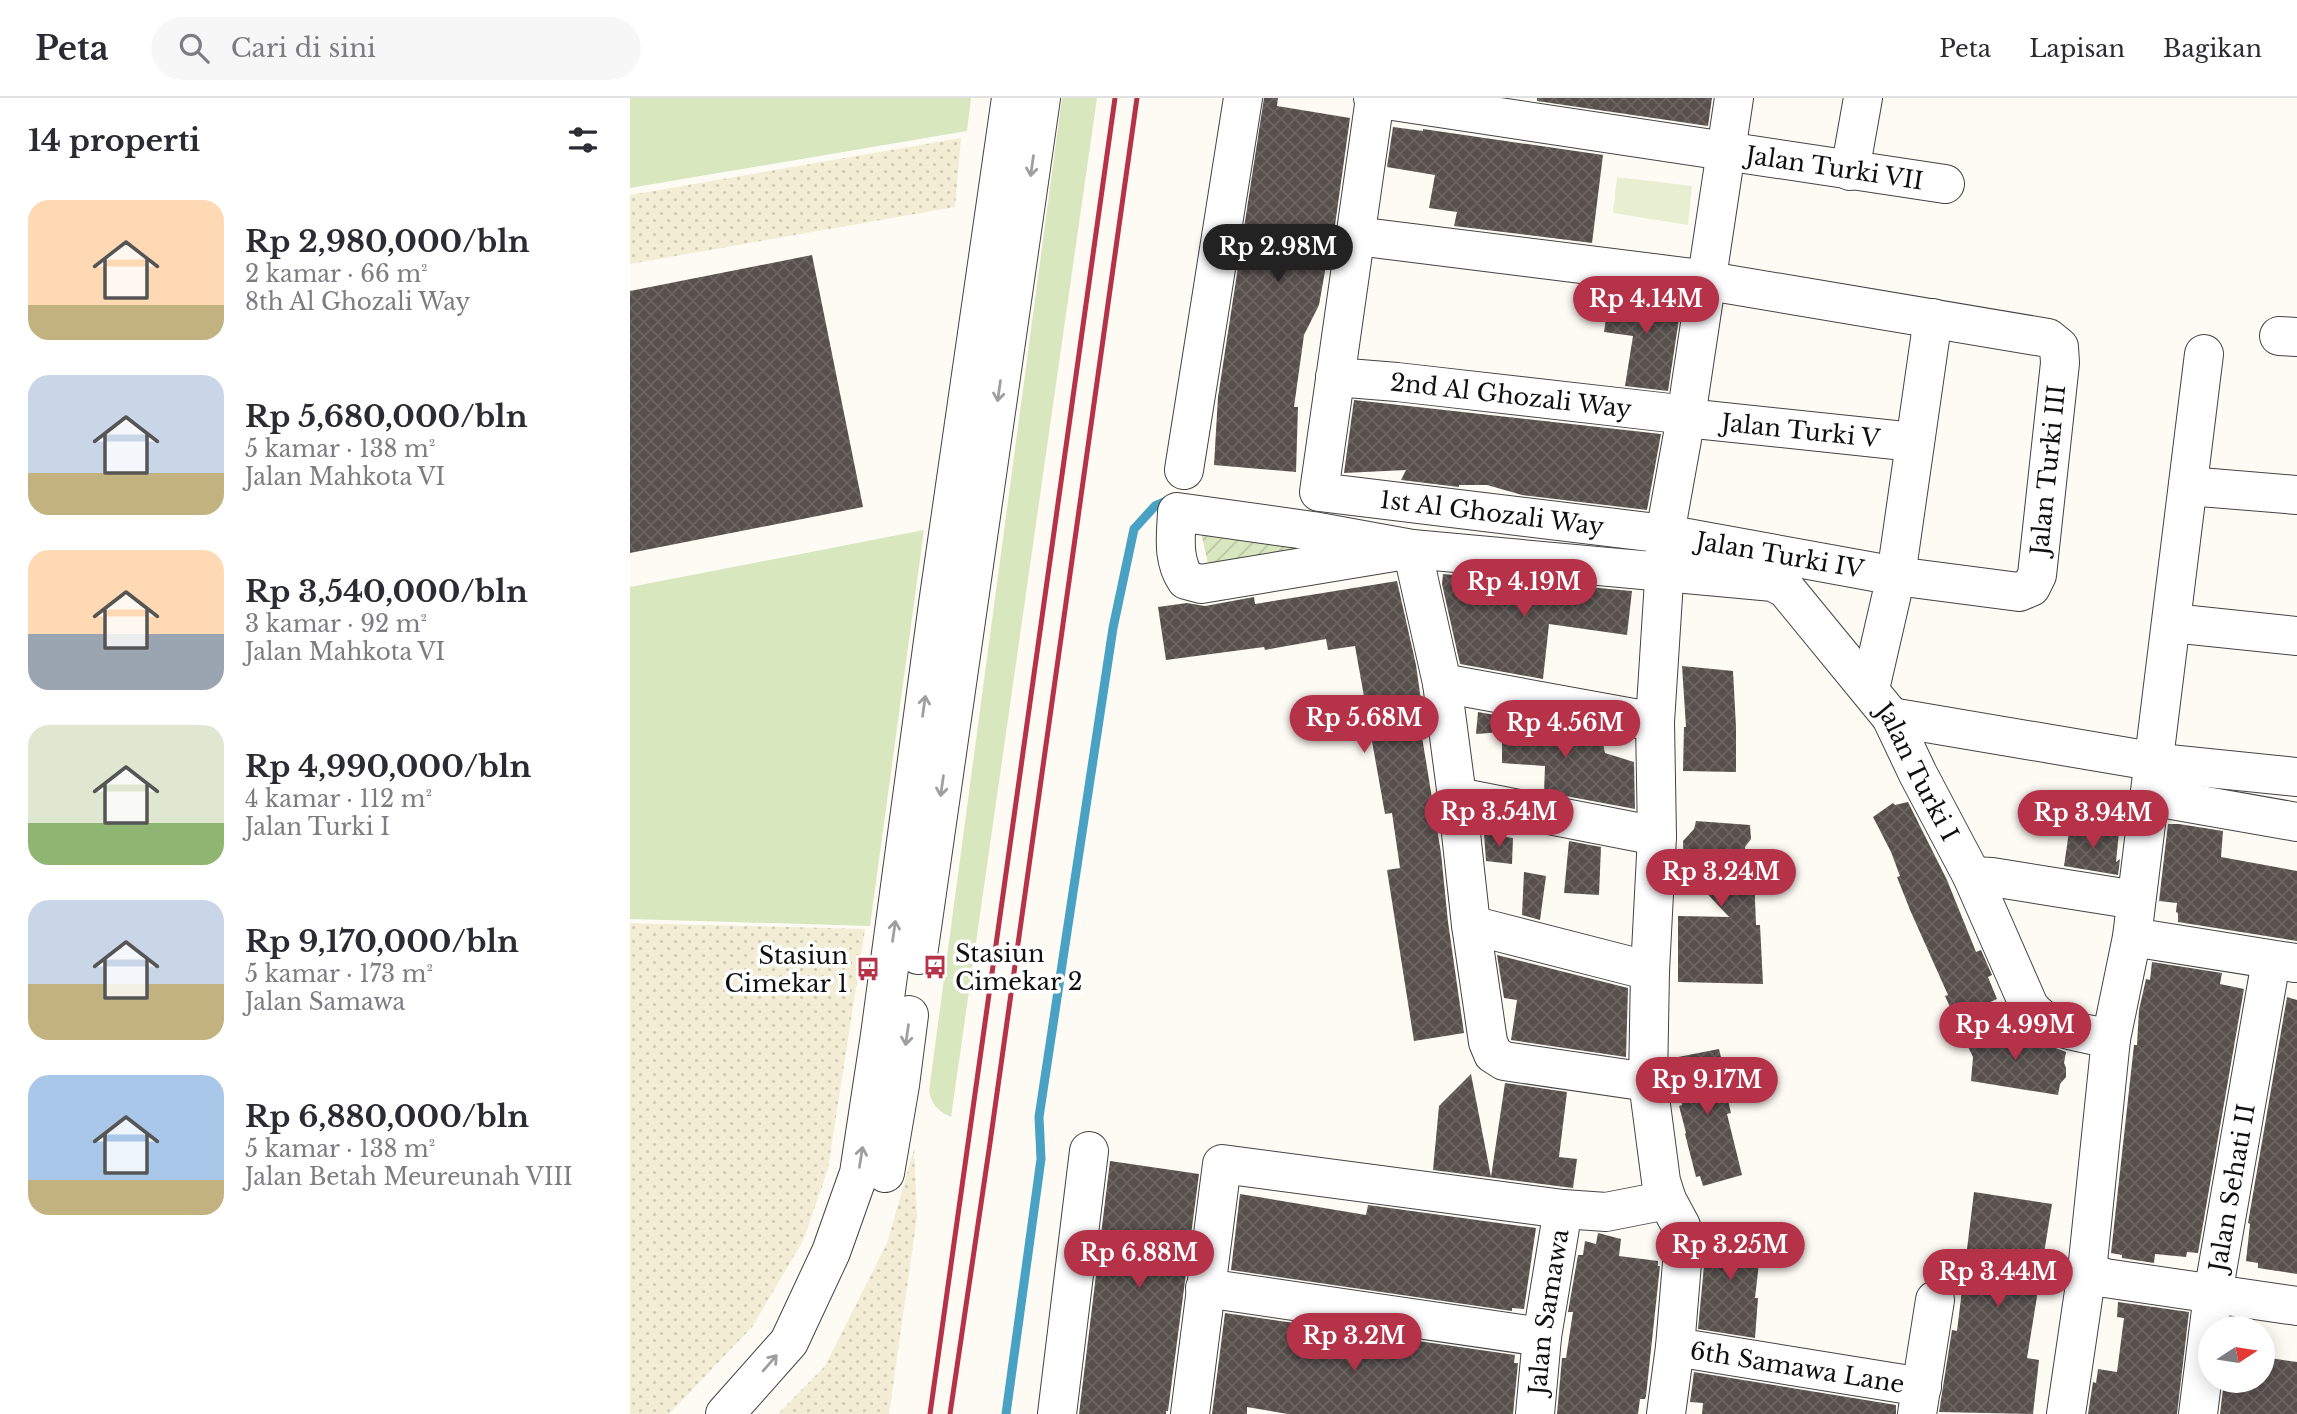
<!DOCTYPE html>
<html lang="id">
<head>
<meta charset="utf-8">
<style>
  :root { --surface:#fff; --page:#f7f7f7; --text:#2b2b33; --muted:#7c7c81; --line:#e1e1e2; --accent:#b63248 }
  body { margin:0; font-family:"Libre Baskerville",serif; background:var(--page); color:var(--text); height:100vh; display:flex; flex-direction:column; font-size:26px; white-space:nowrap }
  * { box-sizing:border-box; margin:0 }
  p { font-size:23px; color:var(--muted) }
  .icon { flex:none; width:38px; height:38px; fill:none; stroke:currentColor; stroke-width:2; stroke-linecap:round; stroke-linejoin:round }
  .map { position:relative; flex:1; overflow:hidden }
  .side { display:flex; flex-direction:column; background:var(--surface); width:630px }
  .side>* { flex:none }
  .needle { width:46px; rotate:78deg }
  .fabs { position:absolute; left:1568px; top:1218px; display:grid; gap:14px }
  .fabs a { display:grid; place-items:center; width:77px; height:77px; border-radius:50%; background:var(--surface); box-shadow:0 4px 18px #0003; font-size:35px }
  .price { position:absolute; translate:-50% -60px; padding:0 16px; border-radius:24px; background:var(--accent); color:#fff; font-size:23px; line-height:46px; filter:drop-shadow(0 2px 4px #0008) }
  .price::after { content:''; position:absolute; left:50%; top:42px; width:21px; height:16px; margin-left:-10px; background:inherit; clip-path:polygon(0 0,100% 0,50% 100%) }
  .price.selected { background:#222; color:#fff }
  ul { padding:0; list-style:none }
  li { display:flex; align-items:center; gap:21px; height:175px; padding:0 28px }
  li span { display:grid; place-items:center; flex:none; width:196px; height:140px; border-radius:21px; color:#555 }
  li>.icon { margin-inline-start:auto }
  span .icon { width:84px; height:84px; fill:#fffc; stroke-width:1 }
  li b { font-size:30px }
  h2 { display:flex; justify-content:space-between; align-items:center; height:84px; padding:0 28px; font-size:30px }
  header { display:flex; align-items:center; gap:42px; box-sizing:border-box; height:98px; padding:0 35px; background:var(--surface); border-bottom:2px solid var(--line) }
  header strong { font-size:33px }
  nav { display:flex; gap:38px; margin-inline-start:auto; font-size:24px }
  .search { width:490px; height:63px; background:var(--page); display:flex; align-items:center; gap:18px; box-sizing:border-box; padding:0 24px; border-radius:38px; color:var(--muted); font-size:26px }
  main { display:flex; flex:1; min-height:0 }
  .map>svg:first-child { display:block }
  .farmland { fill:url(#farmland-dots) }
  .grass { fill:#d9e7bf }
  .garden { fill:url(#garden-furrows) }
  .pitch { fill:#e8efd1 }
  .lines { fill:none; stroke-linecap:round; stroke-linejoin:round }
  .stream { stroke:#49a1c3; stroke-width:9 }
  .building { fill:url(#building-cross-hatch) }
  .minor-casing { stroke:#434343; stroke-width:40 }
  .minor { stroke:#fff; stroke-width:38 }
  .rail { stroke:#b63248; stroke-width:5 }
  .oneway { stroke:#9f9f9f }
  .labels { text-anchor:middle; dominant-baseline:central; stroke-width:7; stroke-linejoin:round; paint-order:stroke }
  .street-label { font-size:24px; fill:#101010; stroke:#fff }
  .poi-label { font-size:24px; fill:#101010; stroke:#fff; text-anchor:start }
</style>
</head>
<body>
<header>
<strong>Peta</strong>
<div class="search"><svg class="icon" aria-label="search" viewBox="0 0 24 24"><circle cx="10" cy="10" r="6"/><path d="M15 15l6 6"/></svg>Cari di sini</div>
<nav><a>Peta</a><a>Lapisan</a><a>Bagikan</a></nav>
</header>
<main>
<section class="side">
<h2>14 properti<svg class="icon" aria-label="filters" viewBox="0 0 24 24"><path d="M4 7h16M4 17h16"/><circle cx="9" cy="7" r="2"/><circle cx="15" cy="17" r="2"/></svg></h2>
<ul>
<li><span style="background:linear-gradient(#ffd9b3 75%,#c2b280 0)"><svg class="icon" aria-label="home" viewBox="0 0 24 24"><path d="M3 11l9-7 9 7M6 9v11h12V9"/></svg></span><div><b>Rp 2,980,000/bln</b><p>2 kamar · 66 m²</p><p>8th Al Ghozali Way</p></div></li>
<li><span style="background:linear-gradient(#c9d6e8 70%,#c2b280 0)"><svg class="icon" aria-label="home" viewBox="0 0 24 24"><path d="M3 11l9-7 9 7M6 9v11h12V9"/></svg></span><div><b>Rp 5,680,000/bln</b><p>5 kamar · 138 m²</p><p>Jalan Mahkota VI</p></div></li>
<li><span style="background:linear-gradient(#ffd9b3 60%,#9aa5b1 0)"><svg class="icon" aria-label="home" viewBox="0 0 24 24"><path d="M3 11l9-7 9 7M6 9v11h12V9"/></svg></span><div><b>Rp 3,540,000/bln</b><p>3 kamar · 92 m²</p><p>Jalan Mahkota VI</p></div></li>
<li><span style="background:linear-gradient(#dfe7d0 70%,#8fb573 0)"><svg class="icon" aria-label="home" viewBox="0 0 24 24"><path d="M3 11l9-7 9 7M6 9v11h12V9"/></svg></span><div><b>Rp 4,990,000/bln</b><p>4 kamar · 112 m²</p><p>Jalan Turki I</p></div></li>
<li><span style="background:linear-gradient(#c9d6e8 60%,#c2b280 0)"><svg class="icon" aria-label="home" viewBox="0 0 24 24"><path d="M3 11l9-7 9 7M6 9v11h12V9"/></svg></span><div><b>Rp 9,170,000/bln</b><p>5 kamar · 173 m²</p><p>Jalan Samawa</p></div></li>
<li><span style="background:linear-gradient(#a9c7e8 75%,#c2b280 0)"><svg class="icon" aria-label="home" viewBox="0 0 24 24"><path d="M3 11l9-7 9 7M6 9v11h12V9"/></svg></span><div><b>Rp 6,880,000/bln</b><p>5 kamar · 138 m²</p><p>Jalan Betah Meureunah VIII</p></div></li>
</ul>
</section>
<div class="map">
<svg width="1667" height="1316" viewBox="0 0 1667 1316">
  <defs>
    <pattern id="farmland-dots" width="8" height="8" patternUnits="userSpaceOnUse" patternTransform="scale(1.75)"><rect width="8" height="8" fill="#f3edd5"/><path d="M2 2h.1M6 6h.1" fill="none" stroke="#cfcab6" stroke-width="1.8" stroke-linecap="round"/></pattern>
    <pattern id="garden-furrows" width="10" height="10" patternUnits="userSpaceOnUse" patternTransform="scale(1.75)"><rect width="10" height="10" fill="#d9e7bf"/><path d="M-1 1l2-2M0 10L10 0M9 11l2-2" fill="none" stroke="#b9c5a3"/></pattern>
    <pattern id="building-cross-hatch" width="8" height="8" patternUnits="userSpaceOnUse" patternTransform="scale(1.75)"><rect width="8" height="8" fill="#58504d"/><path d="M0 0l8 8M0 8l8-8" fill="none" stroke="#6b6562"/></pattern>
  </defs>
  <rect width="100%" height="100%" fill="#fefbf4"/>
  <path class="farmland" d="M331 40 325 109 0 166V97Z
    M0 825 235 831 198 1071 173 1143 122 1229 39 1316H0Z
    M284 1051 287 1119 259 1316H148L195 1268 257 1145Z"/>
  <path class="grass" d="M0 0H341L337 33 0 90Z
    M432 0H467L321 1019C308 1013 302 1007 299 993Z
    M294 432 240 828 0 821V489Z"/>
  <path class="garden" d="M567 416 743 447 580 475Z"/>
  <path class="pitch" d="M987 79 1062 88 1058 127 983 115Z"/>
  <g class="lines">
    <path class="stream" d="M376 1316 411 1061 409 1019 483 530 504 431 525 408 539 402"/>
  </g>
  <path class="building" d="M634 0H648L647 8 720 20 700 163 697 162 689 207 674 237 664 309H668L666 374 584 367 588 299Z
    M907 0H1082L1078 28 907 3Z
    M763 29 793 33V31L973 57 962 145 824 128 827 114 799 110 805 77 757 69Z
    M182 157 233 409 0 455V193Z
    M980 193 1052 201 1038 293 995 288 1003 238 974 234Z
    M724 302 1031 336 1017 412 892 397 857 387H829V389L771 382 776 372 714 375Z
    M813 476 1002 493 997 537 919 526 913 581 830 566 812 486Z
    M767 483 786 567 796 638 792 639 811 755 818 824 834 935 784 943 757 772 770 770 762 715 755 716 725 548 698 552 696 541 635 552 634 549 536 562 528 509 557 505 575 508 624 499 625 506Z
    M1052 568 1103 573 1106 629V674L1053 673 1054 629H1056Z
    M848 614 971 636 975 655 1004 664 1005 711 914 694 915 668 872 665V634L846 636Z
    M1278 704 1317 782 1346 854 1351 852 1362 877 1358 879 1367 901 1325 920 1315 898 1318 897 1280 812 1267 779 1270 778 1261 754 1243 719 1263 705 1265 707Z
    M1066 723 1120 727 1121 741 1115 749 1116 770 1124 777 1126 827H1130L1133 886 1048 884V818L1099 819 1054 771 1053 743 1064 731Z
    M1538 726H1549L1593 733 1591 759 1667 773V843L1548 824V815L1546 814 1547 805 1529 803Z
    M1440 727 1489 734 1486 764 1490 761 1488 777 1434 768Z
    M854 736 883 740 882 766 856 763Z
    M939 743 971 749 969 797 934 795Z
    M894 774 916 778 910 822 892 817Z
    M867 857 998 890 996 959 881 942 887 902 874 900Z
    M1522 864 1592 875 1590 886 1614 891 1568 1155 1557 1154 1556 1159 1525 1156 1524 1165 1492 1160V1157L1481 1155 1504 947H1507L1509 912 1516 881 1520 882Z
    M1657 899 1667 902V1176L1628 1170V1165L1616 1163 1620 1126 1618 1125Z
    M1329 930 1405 942 1436 954 1434 965 1436 970V979L1430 986 1428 997 1341 983 1343 959Z
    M1089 951 1097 985 1094 986 1101 1015 1097 1016 1112 1077 1073 1088 1070 1078 1066 1079 1055 1036 1056 1035 1049 1008 1052 1007 1044 969 1050 967 1048 959Z
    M841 976 861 1079 875 985 937 994 929 1059 947 1061 943 1090 803 1072 809 1008Z
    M480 1063 569 1076 538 1313H536V1316H449Z
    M1344 1094 1422 1106 1397 1260 1409 1262 1403 1316 1309 1314 1322 1232 1327 1233Z
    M610 1096 736 1117 738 1107 906 1130 894 1211 882 1210V1213L601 1172Z
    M1078 1126 1128 1134 1126 1164 1129 1165 1125 1200H1128L1125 1240 1068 1231Z
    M968 1135 991 1141 989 1158 1028 1163V1168H1030L1016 1298 1015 1301H1010L1008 1316H927L932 1260H936L943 1214H938L948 1157H953L955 1143 966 1146Z
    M1488 1204 1559 1214 1547 1316H1458L1463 1284 1466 1285 1468 1271 1487 1274 1494 1220 1487 1219Z
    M595 1215 885 1257 884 1265H888L883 1316H658L617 1309V1316H582Z
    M1633 1259 1667 1264V1316H1590L1594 1283H1633Z
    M1064 1274 1266 1307V1316H1072L1073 1305 1060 1304Z"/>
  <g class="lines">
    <g class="minor-casing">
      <g id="minor">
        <path id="s1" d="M743 0 1315 86"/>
        <path d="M1220 73 1233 0"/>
        <path d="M726 138 1055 179 1418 240 1429 249 1430 265 1407 477 1401 489 1389 494 1266 478 1035 436 689 394 745 0"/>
        <path d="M1649 238 1667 239"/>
        <path id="s2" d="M705 279 767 284 1040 315 1075 322 1284 344"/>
        <path d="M554 372 613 0"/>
        <path d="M1558 388 1667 397"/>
        <path id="s3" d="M782 451 571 486 556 482C542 461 546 438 547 414L683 433 782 451 1143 484 1156 491 1261 619 1288 676 1342 778 1399 908C1416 933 1453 934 1481 941"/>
        <path d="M782 451 812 585 827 699 841 827 858 944 863 956 874 963 1018 984"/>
        <path d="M1542 525 1667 538"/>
        <path d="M812 585 1025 624"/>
        <path d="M1240 591 1266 478 1303 220"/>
        <path d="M1261 619 1539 666 1667 679"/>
        <path d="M1519 698 1667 724"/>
        <path d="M827 699 1027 738"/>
        <path d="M1342 778 1362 779 1506 802"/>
        <path d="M841 827 1020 873"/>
        <path d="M1502 839 1665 865"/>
        <path d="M288 857 411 0"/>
        <path d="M255 1075 270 987 279 917"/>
        <path d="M1457 1173 1475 1180 1667 1208"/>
        <path d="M575 1190 912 1239"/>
        <path id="s4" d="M1045 1249 1292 1289"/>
        <path d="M95 1316 159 1244 201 1154 229 1075 250 937 308 506 381 0"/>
        <path d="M427 1316 459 1053"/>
        <path d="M560 1316 592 1066 933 1111 976 1114 1037 1102"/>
        <path id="s5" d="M905 1316 912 1239 933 1111"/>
        <path d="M1036 1316 1045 1249 1054 1141 1051 1128 1037 1102 1031 1083 1018 984 1020 873 1027 738 1025 624 1035 467V436L1056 319 1104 0"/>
        <path d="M1287 1316 1305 1202"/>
        <path d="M1436 1316 1457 1173 1481 941 1502 839 1574 256"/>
        <path id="s6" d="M1568 1316 1583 1196 1641 863"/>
      </g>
    </g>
    <use href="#minor" class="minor"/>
    <path class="rail" d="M300 1316 485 0
      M320 1316 360 1045 507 0"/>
  </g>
  <defs><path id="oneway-shaft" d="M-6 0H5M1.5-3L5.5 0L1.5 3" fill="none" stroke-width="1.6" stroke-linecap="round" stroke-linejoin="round" transform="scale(1.75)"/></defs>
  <g class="oneway">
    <use href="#oneway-shaft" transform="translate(402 68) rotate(98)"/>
    <use href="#oneway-shaft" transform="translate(369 293) rotate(98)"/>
    <use href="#oneway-shaft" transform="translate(294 608) rotate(-82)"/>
    <use href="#oneway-shaft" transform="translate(312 688) rotate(98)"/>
    <use href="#oneway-shaft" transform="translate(264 833) rotate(-82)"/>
    <use href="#oneway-shaft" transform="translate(277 937) rotate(98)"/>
    <use href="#oneway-shaft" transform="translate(231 1059) rotate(-81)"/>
    <use href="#oneway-shaft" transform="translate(140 1265) rotate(-49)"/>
  </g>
  <defs>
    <g id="bus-bare" transform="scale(1.89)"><path d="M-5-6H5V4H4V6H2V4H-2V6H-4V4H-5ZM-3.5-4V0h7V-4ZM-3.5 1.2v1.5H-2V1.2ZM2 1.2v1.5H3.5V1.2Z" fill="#b63248" stroke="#fff" stroke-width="2.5" paint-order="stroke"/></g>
  </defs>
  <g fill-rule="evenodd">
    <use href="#bus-bare" x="305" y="869"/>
    <use href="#bus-bare" x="238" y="871"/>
  </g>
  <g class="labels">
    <g class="street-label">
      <text stroke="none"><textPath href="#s1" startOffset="467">Jalan Turki VII</textPath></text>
      <text stroke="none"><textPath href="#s2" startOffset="177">2nd Al Ghozali Way</textPath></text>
      <text stroke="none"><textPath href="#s2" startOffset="469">Jalan Turki V</textPath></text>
      <text transform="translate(1418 372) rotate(-84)">Jalan Turki III</text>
      <text transform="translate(862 415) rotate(7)">1st Al Ghozali Way</text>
      <text transform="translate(1150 457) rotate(10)">Jalan Turki IV</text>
      <text stroke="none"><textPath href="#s3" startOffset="1141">Jalan Turki I</textPath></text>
      <text stroke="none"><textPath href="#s6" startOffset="229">Jalan Sehati II</textPath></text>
      <text stroke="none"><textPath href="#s5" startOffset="103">Jalan Samawa</textPath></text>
      <text stroke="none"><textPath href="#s4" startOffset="124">6th Samawa Lane</textPath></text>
    </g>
    <g class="poi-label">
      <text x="325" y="855">Stasiun<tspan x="325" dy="28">Cimekar 2</tspan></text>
      <text x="218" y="857" text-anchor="end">Stasiun<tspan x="218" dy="28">Cimekar 1</tspan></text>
    </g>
  </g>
</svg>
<div class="fabs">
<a><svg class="needle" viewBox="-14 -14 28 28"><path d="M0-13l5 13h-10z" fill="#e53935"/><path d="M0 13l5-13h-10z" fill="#7c7c81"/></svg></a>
</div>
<b class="price selected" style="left:648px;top:186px">Rp 2.98M</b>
<b class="price" style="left:1016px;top:238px">Rp 4.14M</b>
<b class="price" style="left:894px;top:521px">Rp 4.19M</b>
<b class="price" style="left:734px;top:657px">Rp 5.68M</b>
<b class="price" style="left:935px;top:662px">Rp 4.56M</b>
<b class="price" style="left:869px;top:751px">Rp 3.54M</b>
<b class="price" style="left:1463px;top:752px">Rp 3.94M</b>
<b class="price" style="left:1091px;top:811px">Rp 3.24M</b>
<b class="price" style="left:1385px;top:964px">Rp 4.99M</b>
<b class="price" style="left:1077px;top:1019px">Rp 9.17M</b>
<b class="price" style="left:1100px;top:1184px">Rp 3.25M</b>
<b class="price" style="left:509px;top:1192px">Rp 6.88M</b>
<b class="price" style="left:1368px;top:1211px">Rp 3.44M</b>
<b class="price" style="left:724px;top:1275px">Rp 3.2M</b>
</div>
</main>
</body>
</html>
